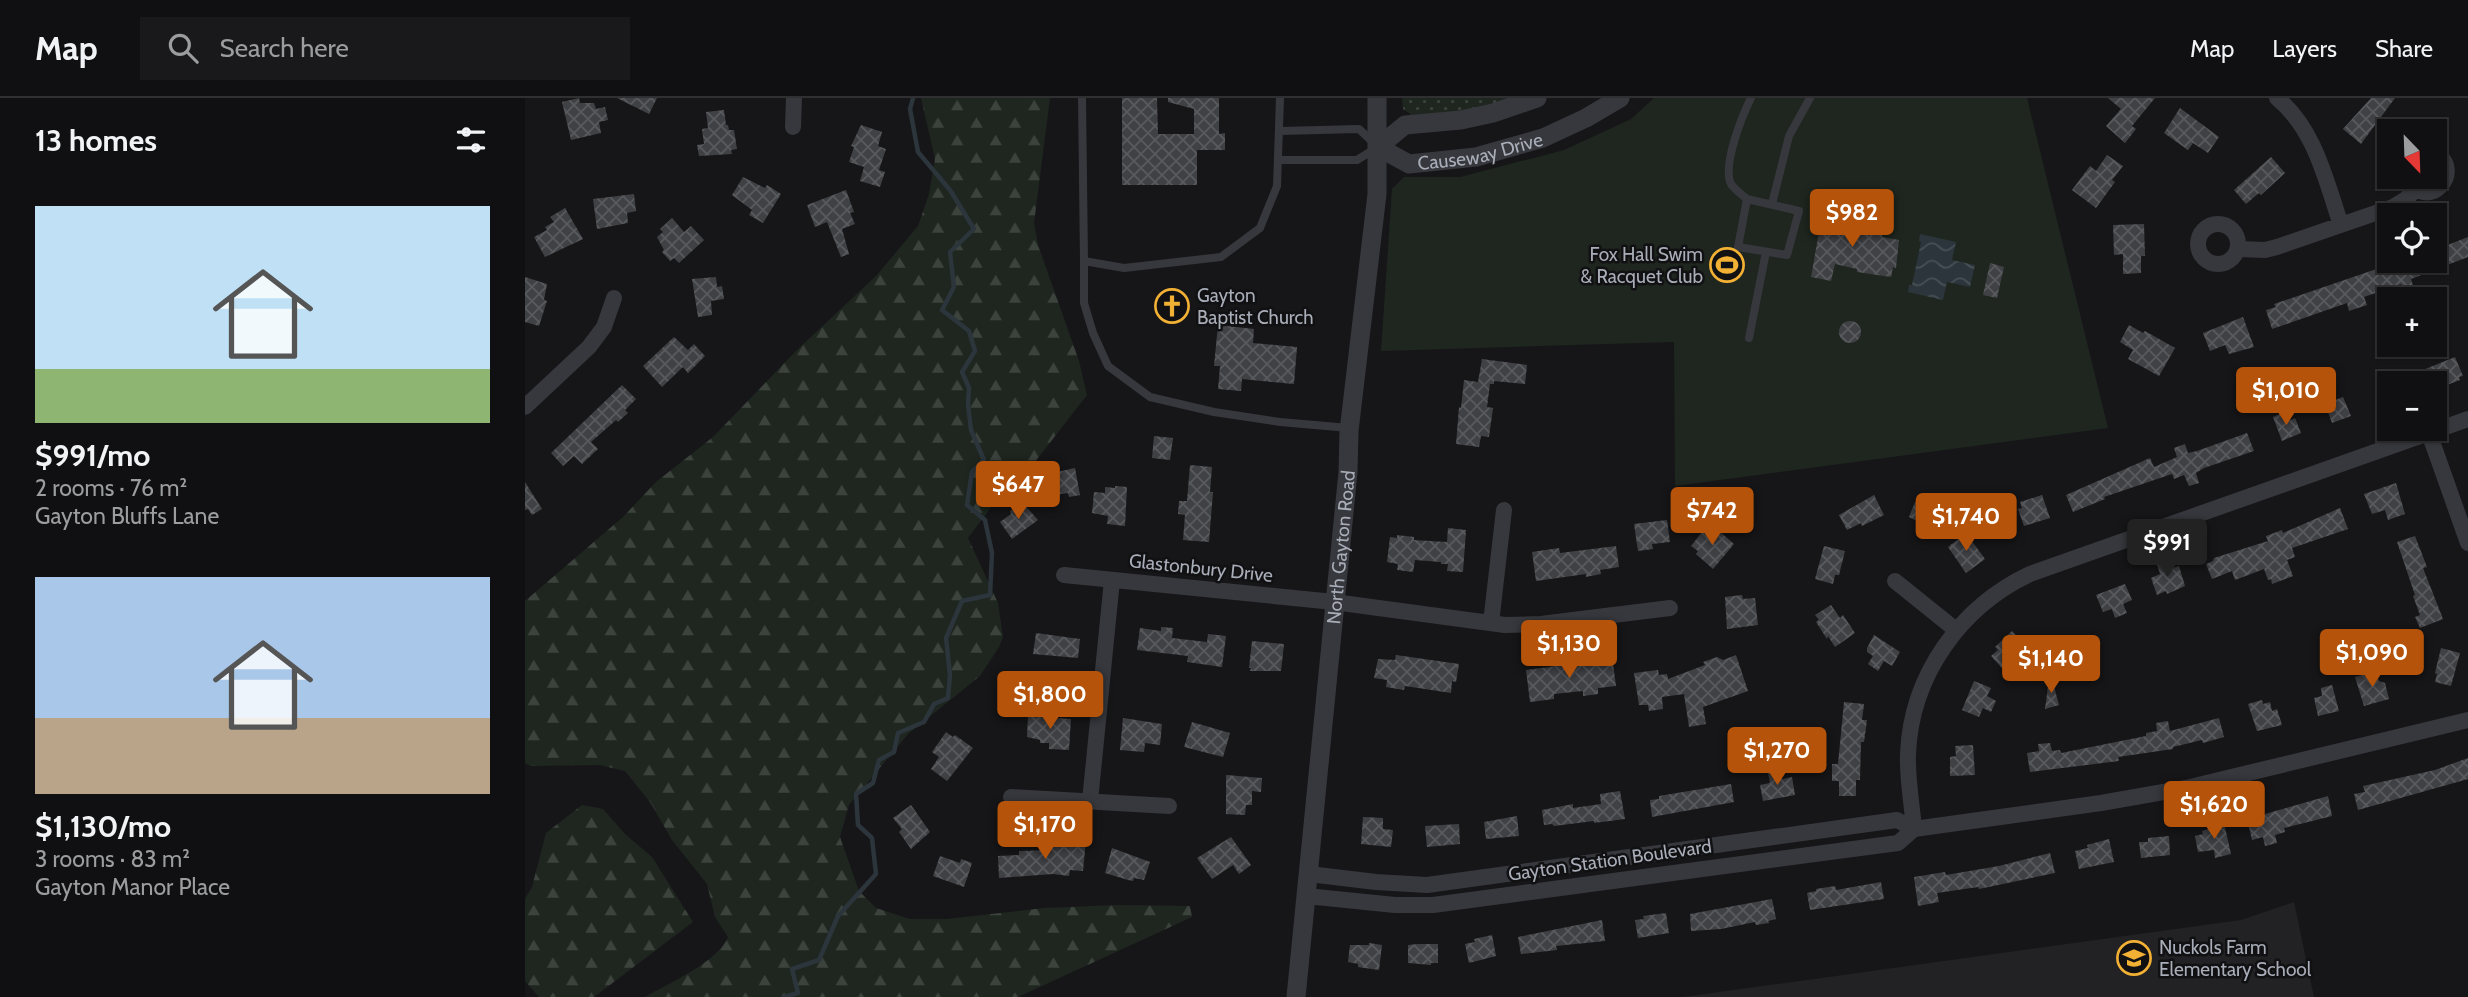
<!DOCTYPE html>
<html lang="en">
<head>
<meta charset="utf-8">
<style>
  :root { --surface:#101012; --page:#19191b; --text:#f1f3f6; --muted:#9c9d9f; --line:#303032; --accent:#b45309 }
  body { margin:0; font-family:Cabin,sans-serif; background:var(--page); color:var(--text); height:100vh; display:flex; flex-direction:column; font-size:26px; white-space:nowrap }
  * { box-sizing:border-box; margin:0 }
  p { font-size:23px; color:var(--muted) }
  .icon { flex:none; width:38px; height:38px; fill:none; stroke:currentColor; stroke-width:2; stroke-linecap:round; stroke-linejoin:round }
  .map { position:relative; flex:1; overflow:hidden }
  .panel { display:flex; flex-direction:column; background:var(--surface); width:525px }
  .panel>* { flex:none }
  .needle { width:46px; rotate:157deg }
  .tools { position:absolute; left:1852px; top:21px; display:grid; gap:14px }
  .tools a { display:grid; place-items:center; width:70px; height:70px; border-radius:0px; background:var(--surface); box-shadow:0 2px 5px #0004,0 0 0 2px var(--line); font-size:35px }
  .price { position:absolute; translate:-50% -60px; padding:0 16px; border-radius:7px; background:var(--accent); color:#fff; font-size:23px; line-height:46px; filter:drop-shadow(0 2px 4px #0008) }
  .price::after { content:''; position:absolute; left:50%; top:42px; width:21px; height:16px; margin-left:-10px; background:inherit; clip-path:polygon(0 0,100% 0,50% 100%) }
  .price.selected { background:#222; color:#fff }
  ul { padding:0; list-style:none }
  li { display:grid; align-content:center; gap:14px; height:371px; padding:0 35px }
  li span { display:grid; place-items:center; height:217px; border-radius:0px; color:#555 }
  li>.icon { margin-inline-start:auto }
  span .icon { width:126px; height:126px; fill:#fffc; stroke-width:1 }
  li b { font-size:30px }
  h2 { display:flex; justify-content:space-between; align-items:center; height:84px; padding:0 35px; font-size:30px }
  header { display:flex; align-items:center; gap:42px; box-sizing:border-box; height:98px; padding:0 35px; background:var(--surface); border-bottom:2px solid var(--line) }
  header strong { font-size:33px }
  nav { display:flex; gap:38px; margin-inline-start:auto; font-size:24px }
  .search { width:490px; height:63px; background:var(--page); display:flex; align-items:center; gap:18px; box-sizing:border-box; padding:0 24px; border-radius:0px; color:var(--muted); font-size:26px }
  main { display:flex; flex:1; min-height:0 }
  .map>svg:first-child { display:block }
  .built { fill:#222225 }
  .grass { fill:url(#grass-dots) }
  .forest { fill:url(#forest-firs) }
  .pitch { fill:#1e261f }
  .water { fill:url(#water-waves) }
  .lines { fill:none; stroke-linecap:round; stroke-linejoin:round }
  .stream { stroke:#2c353c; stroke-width:4.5 }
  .building { fill:url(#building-cross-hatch) }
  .service { stroke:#37383d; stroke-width:8 }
  .minor { stroke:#37383d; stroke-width:16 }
  .tertiary { stroke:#37383d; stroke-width:19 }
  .labels { text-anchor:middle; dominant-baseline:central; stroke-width:5; stroke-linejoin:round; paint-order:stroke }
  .street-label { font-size:19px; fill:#a8adb8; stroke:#111113 }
  .poi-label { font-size:19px; fill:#a8adb8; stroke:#111113; text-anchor:start }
</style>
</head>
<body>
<header>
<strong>Map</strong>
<div class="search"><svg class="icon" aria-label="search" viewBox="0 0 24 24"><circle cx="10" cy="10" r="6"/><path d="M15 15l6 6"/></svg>Search here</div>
<nav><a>Map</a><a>Layers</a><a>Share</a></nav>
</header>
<main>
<section class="panel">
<h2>13 homes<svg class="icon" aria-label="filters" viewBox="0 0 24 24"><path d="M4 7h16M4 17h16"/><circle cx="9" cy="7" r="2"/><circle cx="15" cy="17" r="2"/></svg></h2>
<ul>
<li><span style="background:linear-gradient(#bfe0f5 75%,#8fb573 0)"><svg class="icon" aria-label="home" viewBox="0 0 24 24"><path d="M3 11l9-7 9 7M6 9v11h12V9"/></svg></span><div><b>$991/mo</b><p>2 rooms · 76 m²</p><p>Gayton Bluffs Lane</p></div></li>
<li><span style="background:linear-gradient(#a9c7e8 65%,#b9a48a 0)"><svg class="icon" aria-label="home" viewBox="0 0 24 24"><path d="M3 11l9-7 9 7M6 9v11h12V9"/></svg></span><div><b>$1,130/mo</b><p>3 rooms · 83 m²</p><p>Gayton Manor Place</p></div></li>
</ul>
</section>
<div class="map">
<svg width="1943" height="899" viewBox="0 0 1943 899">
  <defs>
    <pattern id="grass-dots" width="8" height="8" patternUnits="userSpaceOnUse" patternTransform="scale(1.75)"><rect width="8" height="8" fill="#1e261f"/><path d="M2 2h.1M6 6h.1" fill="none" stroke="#3c433d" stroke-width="1.8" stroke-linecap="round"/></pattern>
    <pattern id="forest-firs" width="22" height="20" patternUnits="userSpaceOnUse" patternTransform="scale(1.75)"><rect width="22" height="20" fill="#1e261f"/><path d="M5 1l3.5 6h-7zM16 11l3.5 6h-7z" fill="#3c433d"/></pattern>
    <pattern id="water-waves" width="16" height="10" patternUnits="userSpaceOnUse" patternTransform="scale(1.75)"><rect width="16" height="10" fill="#2c353c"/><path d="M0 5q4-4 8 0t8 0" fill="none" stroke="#485056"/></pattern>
    <pattern id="building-cross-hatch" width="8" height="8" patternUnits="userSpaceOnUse" patternTransform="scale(1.75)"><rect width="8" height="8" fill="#404145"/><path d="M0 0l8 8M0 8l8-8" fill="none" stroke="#595a5e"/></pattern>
  </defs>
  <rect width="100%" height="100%" fill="#161618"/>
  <path class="built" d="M1769 804 1789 899H1158L1716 822Z"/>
  <path class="grass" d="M877 0H995L935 16 887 17 878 11Z"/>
  <path class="forest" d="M396 0H525L509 125 513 147 554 263 562 297 499 378 467 408 443 440 473 505 478 539 474 549 455 578 383 636 324 707 315 739 334 793 351 810 385 821H422L519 810 593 807 665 808 667 819 493 899H120C144 885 193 864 203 839L190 819 182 786 147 742 125 704 100 673 74 667 6 668 0 665V503L98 419 131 384 188 339 271 253 352 177 393 128 404 96 410 61Z
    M57 707 78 711 100 736 127 759 168 824 69 899H14L0 883V801L7 789 21 735Z"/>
  <path class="pitch" d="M1129 0H1502L1583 330 1150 388 1149 244 856 253 867 91 879 79H935L1039 52 1106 21Z"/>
  <path class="water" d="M1395 136 1431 144 1427 162 1450 167 1445 189 1422 184 1418 202 1383 194 1384 187H1387L1396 144 1394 143Z"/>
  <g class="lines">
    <path class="stream" d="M259 899 273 895 267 871 294 862 313 818 351 776 347 740 333 727 331 696 348 685 354 662 369 654 373 635 399 624 409 606 423 600 425 577 421 540 437 503 465 497 467 455 460 422 442 407 447 374 459 362 446 332 443 306 444 290 437 274 450 253 444 233 417 212 429 189 425 154 449 131 425 92 393 54 385 11 388 0"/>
  </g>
  <path class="building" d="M54 0 55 5H69L71 11 80 9 83 22 74 24 76 35 46 42 37 4Z
    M92 0H132L124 16Z
    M597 0H632L633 36H669V11L643 4V0H694V36L700 35V52H672V87H597Z
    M1583 0H1630L1607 28 1611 31 1600 45 1581 28 1596 11Z
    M1846 0H1870L1836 46 1818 31Z
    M1655 10 1694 39 1683 55 1668 45 1663 52 1639 35Z
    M199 12 201 27H203L204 32H209L212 51 206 52 207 56 174 58 172 47 179 46 177 31 183 30 181 14Z
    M336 27 357 34 353 48 361 51 354 72 360 74 355 89 335 83 339 69 324 64 329 49 326 48Z
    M1582 57 1598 68 1587 82 1590 84 1571 110 1547 92 1565 68 1571 73Z
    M1746 59 1760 75 1736 97 1734 95 1721 106 1709 92Z
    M218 79 240 90 242 87 256 96 238 125 224 117 227 112 207 97Z
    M321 92 329 114 325 115 330 126 317 131 324 156 316 159 302 124 290 129 282 107Z
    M109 96 111 113 102 115 103 125 72 131 68 101Z
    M1303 107 1322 112 1319 130 1341 135 1342 132 1358 135 1357 139 1374 142 1371 170 1368 169 1366 179 1332 174V171L1310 166 1306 183 1286 179 1294 134 1297 135Z
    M40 110 58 141 20 159 9 139 22 132 20 129 29 124 25 119Z
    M147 120 159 134 166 128 179 142 154 165 149 160 145 163 137 154 139 152 132 139 138 134 135 131Z
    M1619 126 1620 158H1616V175L1598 176V156L1589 157 1588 127Z
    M1943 139V159L1886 181 1889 191 1878 194 1876 186 1839 199 1842 207 1824 213 1822 205 1747 231 1741 212 1751 209 1749 206 1869 165 1868 163H1920L1915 150Z
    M1465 165 1479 169 1472 200 1458 197Z
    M0 179 22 186 19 202 22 203 14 228 0 224Z
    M191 179 192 189 197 188 199 201 186 203 187 217 173 219 167 181Z
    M1718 219 1729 249 1704 256 1700 247 1685 253 1678 235Z
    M1314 234a11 11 0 1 1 22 0a11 11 0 1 1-22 0Z
    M693 227 729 231 728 245 772 249 769 286 717 281 716 293 693 291 695 268H689Z
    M1604 227 1618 235 1620 233 1650 250 1634 278 1603 261 1608 252 1595 244Z
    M149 239 163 252 169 246 180 258 163 275 158 269 137 289 118 268Z
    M1930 259 1938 278 1934 279 1935 282 1922 287 1920 284 1873 285 1894 276 1893 274Z
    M957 261 1002 267 1000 286 969 283V286H965L962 309 968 310 964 339 956 338 954 349 931 346 934 309 936 310 939 282 953 284Z
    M97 287 111 301 100 312 103 315 93 324 91 322 66 344 73 351 57 366 49 358 38 368 26 355Z
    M1818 299 1826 318 1807 325 1800 306Z
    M1759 314 1763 323 1770 320 1776 335 1757 343 1748 319Z
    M1722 335 1729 353 1679 370 1671 375 1674 385 1664 388 1659 377 1649 381 1647 376 1579 399 1580 401 1548 414 1541 397 1625 360 1629 369 1652 359 1649 350 1660 346 1663 355 1672 353Z
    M629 338 648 340 645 362 627 360Z
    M665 367 687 369 685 394H688L684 444 658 442 660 417 653 416 654 403H662Z
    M550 370 555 397 544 399 543 395 523 398 519 377Z
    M0 384 17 411 7 417 3 411 0 412Z
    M1871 385 1880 416 1863 422 1860 412 1847 416 1839 396Z
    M590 388 602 389 600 428 582 426 583 418 567 415 569 394 580 395V389L590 390Z
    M1349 397 1359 417 1337 428 1336 425 1322 432 1314 417Z
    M1517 397 1525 420 1499 428 1493 411 1497 410 1495 404Z
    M497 404 513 422 487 441 475 424 486 416 485 413Z
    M1390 404 1401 405 1421 413 1413 433 1384 419Z
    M1815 410 1823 431 1767 450 1770 459 1762 462 1768 478 1747 486 1746 481 1743 482 1739 471 1710 482 1707 473 1687 481 1681 466 1688 463 1689 460 1743 443 1741 438 1757 432 1758 435Z
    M1142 422 1145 444 1127 446 1128 451 1113 453 1109 426Z
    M1181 429 1188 436 1192 431 1209 446 1188 471 1171 456 1173 453 1166 448Z
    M923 430 941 432 938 474 922 473 923 466H916V464L890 462 888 474 872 472 873 466 862 464 865 439 872 440V437L889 439V442L922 444Z
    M1441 435 1460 461 1441 475 1423 449Z
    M1890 438 1902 469 1898 470 1918 521 1895 530 1890 519 1895 517 1888 498 1890 497 1872 444Z
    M1091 448 1094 469 1075 472 1076 476 1061 479V476L1011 483 1007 454 1034 450 1035 455Z
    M1299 448 1320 453 1314 477H1310L1308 486 1290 481Z
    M1639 460 1644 471 1654 468 1660 488 1642 496 1641 493 1632 497 1626 480 1635 476 1631 463Z
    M1600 486 1607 502 1598 506 1602 515 1590 520 1587 511 1578 514 1571 497Z
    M1217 497 1218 501 1230 500 1233 527 1202 531 1200 499Z
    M1306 507 1315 520 1318 517 1330 535 1310 549 1303 538 1302 541 1291 524 1294 522 1290 517Z
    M636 529 648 530 647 540 682 544 683 536 701 538 697 569 662 564 663 558 612 552 615 530 636 533Z
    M1487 533 1497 543 1500 540 1509 550V554L1484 578 1466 558 1473 552 1470 549Z
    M511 535 555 541 553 560 508 556Z
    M1349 537 1375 554 1367 568 1359 563 1353 573 1343 566 1348 558 1342 554V550Z
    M727 543 759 546 756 573H725L726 570H724Z
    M1916 550 1935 555 1926 588 1910 584 1912 576 1910 575Z
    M871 557 934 566 931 584 927 583 926 595 880 588 879 592 861 589 862 582 849 580 853 561 870 562Z
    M1211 557 1223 593 1178 609 1181 626 1164 629 1159 596 1137 599 1138 611 1124 613 1123 607H1114L1109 575 1133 572 1134 577 1142 576 1143 581 1180 567 1178 564 1192 559 1198 562Z
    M1069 563V567L1088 565 1091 588 1073 590V596L1058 598V593L1029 596V601L1005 604 1001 572Z
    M1525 574 1534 607 1520 611Z
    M1845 575 1846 578 1852 577 1854 583 1860 585 1864 601 1839 608 1830 579Z
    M1449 583 1466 590 1462 598 1471 603 1466 614 1458 610 1454 619 1437 612Z
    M1807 587 1814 613 1793 618 1789 600 1797 598 1796 590Z
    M1737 602 1738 606 1745 604 1747 613 1752 611 1757 627 1732 633 1723 606Z
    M1319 604 1339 606 1337 622H1342L1339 644H1336L1335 682H1331V698H1314V683H1307V666H1313Z
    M503 618 546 621 544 652 524 651V645H515V642L502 639Z
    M598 620 637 626 635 647 620 645 619 654 595 652Z
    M1694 620 1699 639 1678 645 1677 642 1648 649V651L1593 659 1594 663 1505 674 1502 655 1514 653 1513 646 1525 645 1527 653 1535 652 1536 655 1621 638V635L1632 633 1631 625 1643 623 1645 633Z
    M667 624 705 635 698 659 659 649Z
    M421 634 428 639 430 637 448 650 422 683 406 671 414 659 407 654Z
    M1448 647 1450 677 1425 678V659L1431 658 1430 648Z
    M1943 660V681L1833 712 1829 696 1840 694 1838 688 1910 672Z
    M1256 672 1257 681 1267 679 1270 697 1238 703 1235 687 1245 685 1243 675Z
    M701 677 737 680 736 694 727 693V707H721L720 717 701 716Z
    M1206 686 1209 704 1127 719 1125 702 1134 701V698Z
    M1095 693 1100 721 1069 725V723L1029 728 1027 726 1019 727 1017 712 1048 706V710L1076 706 1075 696Z
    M1803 698 1807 718 1759 730 1760 734 1750 737 1752 745 1740 748 1738 739 1727 742 1723 725 1734 722 1733 718Z
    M386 707 405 734 386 751 374 734 377 731 368 720Z
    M992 718 994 738 961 741 959 724Z
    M838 719 858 720V731L868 732 866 749 836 746Z
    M1699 725 1706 756 1690 760 1689 752 1673 754 1670 738 1678 736 1677 733 1686 730V728Z
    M934 726 935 746 902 749 900 728Z
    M1644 738 1645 757 1616 760 1614 744H1623V740Z
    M706 739 726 767 714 776 708 767 687 781 672 760Z
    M543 741 561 742 558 773 545 772 544 778 528 776 474 780 473 758 494 757V753L525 752V748L542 749Z
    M1584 741 1589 764 1554 771 1550 753 1563 750 1562 747Z
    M587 750 625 764 619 782 609 780 608 783 603 782 580 775Z
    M1525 755 1530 775 1454 791 1453 789 1412 795 1414 804 1393 808 1389 779 1420 774 1421 777 1474 768Z
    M415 758 435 765 436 761 447 765 439 789 408 778Z
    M1356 784 1359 801 1285 812 1282 795 1291 793V791L1310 788 1311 792Z
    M1247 801 1251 821 1243 823 1244 825 1231 827 1230 824 1196 831 1166 833 1165 816Z
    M1141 815 1144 835 1113 840 1110 822 1119 821 1118 818Z
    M1077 822 1080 843 1031 848 1032 852 996 856 993 839Z
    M967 837 971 858 944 865 940 846 950 844 949 841Z
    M844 845 857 847 854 872 833 869V866L823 864 825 847H844Z
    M893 846H913V865H906V867L883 865V847Z"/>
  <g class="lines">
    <path class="service" d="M557 0 559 163 599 170 696 159 735 130 752 88 755 0
      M754 62H832L853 49 834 31 755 33
      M1222 101 1274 113 1262 157 1213 149Z
      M1222 101C1217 97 1210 92 1206 86 1197 68 1217 18 1226 0
      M1247 106 1264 38 1285 0
      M559 163V205L568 235 583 268 625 299 689 314 755 324 824 330
      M1224 240 1241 154"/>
    <path class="minor" d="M1752 0C1790 31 1801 83 1816 127
      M268 29 269 0
      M1884 79C1900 118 1943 73 1909 54
      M1673 146a20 20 0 1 1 40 0a20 20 0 1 1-40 0Z
      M1714 151 1740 152 1752 149 1868 109 1881 101 1892 90
      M0 309 64 249 79 229 89 200
      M1904 335 1943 445
      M539 477 809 504 980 527 1016 526 1145 510
      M1370 483 1431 532
      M966 525 979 412
      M486 699 644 708
      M565 703 587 482
      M1389 731C1387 706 1382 681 1383 656 1386 578 1435 509 1505 476L1943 321
      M784 776 851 784 902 787 1372 722 1389 731
      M781 798 870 807H908L1373 745 1389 731 1576 705 1661 690 1943 622"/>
    <g class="tertiary">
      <path id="s1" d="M1012 0 968 15 936 22 880 27 853 49 884 66 951 59 1018 40 1061 20 1095 0"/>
      <path id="s2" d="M771 899 823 374 824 333 852 96V0"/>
    </g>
  </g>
  <defs>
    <g id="stadium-ring" transform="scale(1.75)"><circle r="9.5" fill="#111113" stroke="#f2b134" stroke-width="1.5"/><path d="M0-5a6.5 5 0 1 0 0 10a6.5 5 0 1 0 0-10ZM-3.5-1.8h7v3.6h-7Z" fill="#f2b134"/></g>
    <g id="church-ring" transform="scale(1.75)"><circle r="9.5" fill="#111113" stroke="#f2b134" stroke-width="1.5"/><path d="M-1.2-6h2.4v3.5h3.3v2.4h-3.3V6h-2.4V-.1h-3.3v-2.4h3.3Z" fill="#f2b134"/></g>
    <g id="school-ring" transform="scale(1.75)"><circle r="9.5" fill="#111113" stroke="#f2b134" stroke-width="1.5"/><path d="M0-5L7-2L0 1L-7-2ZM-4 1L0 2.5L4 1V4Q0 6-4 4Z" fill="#f2b134"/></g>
  </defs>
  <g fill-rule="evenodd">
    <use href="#stadium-ring" x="1202" y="167"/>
    <use href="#church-ring" x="647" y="208"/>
    <use href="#school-ring" x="1609" y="860"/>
  </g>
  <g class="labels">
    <g class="street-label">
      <text stroke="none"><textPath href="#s1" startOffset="278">Causeway Drive</textPath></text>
      <text stroke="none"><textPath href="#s2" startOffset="452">North Gayton Road</textPath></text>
      <text transform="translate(676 470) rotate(6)">Glastonbury Drive</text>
      <text transform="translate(1085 762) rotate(-8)">Gayton Station Boulevard</text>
    </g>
    <g class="poi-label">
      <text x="1178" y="156" text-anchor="end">Fox Hall Swim<tspan x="1178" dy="22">&amp; Racquet Club</tspan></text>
      <text x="672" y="197">Gayton<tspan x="672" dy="22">Baptist Church</tspan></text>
      <text x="1634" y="849">Nuckols Farm<tspan x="1634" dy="22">Elementary School</tspan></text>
    </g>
  </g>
</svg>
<div class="tools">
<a><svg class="needle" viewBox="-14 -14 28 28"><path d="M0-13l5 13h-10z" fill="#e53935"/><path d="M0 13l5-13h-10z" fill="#9c9d9f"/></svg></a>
<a><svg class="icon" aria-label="locate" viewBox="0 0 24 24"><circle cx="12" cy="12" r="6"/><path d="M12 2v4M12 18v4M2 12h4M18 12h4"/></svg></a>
<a>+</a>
<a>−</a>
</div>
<b class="price" style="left:1327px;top:151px">$982</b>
<b class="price" style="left:1761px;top:329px">$1,010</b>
<b class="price" style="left:493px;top:423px">$647</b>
<b class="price" style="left:1187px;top:449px">$742</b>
<b class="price" style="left:1441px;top:455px">$1,740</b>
<b class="price selected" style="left:1642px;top:481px">$991</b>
<b class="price" style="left:1044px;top:582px">$1,130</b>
<b class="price" style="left:1847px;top:591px">$1,090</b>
<b class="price" style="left:1526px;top:597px">$1,140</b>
<b class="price" style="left:525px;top:633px">$1,800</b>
<b class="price" style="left:1252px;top:689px">$1,270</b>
<b class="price" style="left:1689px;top:743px">$1,620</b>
<b class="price" style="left:520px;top:763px">$1,170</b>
</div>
</main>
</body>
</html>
